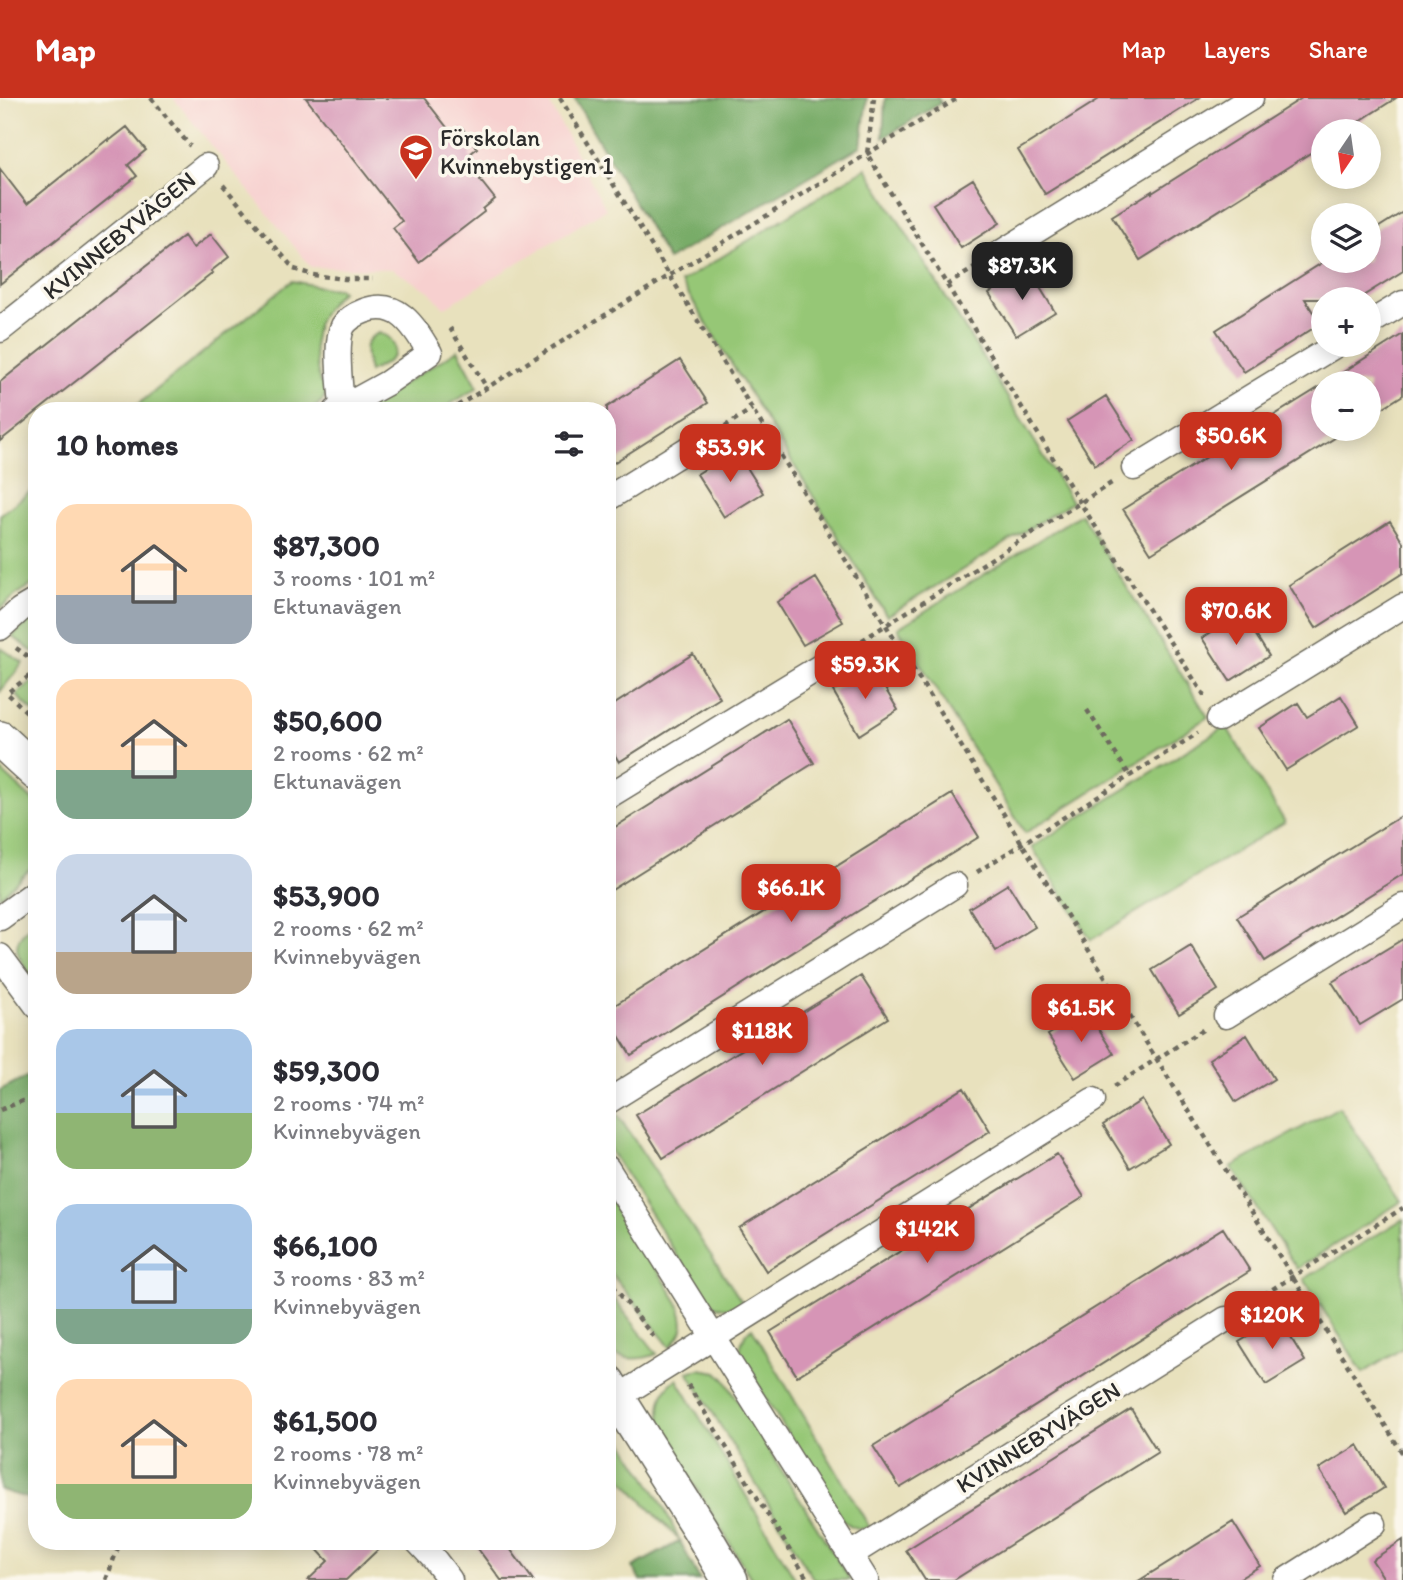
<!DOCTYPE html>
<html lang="en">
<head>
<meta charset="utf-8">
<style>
  :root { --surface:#fff; --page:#f7f7f7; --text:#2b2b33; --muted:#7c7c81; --accent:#c8321e }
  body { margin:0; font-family:Itim,sans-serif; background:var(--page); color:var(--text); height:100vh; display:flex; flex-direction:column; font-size:26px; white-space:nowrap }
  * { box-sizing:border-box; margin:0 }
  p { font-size:23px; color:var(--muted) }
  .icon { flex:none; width:38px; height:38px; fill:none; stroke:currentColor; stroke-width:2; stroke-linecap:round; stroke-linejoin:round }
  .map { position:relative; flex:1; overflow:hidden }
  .panel { position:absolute; left:28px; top:304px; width:588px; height:1148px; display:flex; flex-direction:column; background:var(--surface); border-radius:28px; box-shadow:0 4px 18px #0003 }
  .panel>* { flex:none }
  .needle { width:46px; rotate:193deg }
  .controls { position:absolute; left:1311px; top:21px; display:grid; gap:14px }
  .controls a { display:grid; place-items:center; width:70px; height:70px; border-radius:50%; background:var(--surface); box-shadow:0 4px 18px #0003; font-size:35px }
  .price { position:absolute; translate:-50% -60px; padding:0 16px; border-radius:14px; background:var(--accent); color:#fff; font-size:23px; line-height:46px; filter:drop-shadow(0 2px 4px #0008) }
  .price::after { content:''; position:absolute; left:50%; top:42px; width:21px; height:16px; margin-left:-10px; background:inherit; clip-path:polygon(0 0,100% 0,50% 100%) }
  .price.current { background:#222; color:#fff }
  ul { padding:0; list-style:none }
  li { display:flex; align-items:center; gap:21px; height:175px; padding:0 28px }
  li span { display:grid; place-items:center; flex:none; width:196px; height:140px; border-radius:21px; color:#555 }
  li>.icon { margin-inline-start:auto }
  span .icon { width:84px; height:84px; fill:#fffc; stroke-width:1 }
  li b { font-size:30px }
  h2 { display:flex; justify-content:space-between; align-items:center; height:84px; padding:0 28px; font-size:30px }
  header { display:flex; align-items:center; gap:42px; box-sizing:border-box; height:98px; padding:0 35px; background:var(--accent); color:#fff }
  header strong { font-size:33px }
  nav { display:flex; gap:38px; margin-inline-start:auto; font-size:24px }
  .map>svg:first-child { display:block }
  .built { fill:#f7d0cf }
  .green { fill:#96c776; stroke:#607950; stroke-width:2 }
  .forest { fill:#78ac67; stroke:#526c49; stroke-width:2 }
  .building { fill:#d695b6 }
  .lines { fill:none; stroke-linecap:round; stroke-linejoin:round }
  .street-casing { stroke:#6d6b5e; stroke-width:27 }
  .secondary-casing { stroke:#6d6b5e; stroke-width:38 }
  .path { stroke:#6d6b5e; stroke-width:4.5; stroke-dasharray:5 5; stroke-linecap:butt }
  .street { stroke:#fff; stroke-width:24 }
  .secondary { stroke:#fff; stroke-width:35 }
  .labels { text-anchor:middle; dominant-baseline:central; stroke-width:7; stroke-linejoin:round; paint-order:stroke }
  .poi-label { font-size:24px; fill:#2b2b2b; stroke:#fbf7ec; text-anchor:start }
  .street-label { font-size:24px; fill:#2b2b2b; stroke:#fbf7ec }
</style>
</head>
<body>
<header>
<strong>Map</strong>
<nav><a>Map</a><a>Layers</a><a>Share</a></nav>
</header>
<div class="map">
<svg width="1403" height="1482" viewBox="0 0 1403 1482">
  <rect width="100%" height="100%" fill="#fbf7ec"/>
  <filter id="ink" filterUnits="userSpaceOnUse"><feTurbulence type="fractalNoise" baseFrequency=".0143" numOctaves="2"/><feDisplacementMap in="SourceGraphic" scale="14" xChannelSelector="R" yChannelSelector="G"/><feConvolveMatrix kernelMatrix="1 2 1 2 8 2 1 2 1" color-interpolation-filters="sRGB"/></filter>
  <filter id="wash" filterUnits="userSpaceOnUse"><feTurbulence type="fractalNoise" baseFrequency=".00686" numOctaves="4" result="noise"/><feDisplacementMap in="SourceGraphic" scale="28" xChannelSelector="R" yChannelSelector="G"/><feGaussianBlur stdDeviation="1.57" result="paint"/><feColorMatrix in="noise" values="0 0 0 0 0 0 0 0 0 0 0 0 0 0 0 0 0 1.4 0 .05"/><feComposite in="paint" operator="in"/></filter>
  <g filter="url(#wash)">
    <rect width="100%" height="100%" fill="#e8e1bd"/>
    <path class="built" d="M173 0H547L606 111 444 210 429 193 392 171 311 169Z"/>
    <path class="green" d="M866 70 1072 404 887 518 681 184Z
      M292 183 327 190 339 191 342 193C308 224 312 244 320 285H330L323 302 311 313H130Z
      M379 235C386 237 390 239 393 245 401 261 380 268 369 274 366 257 359 243 379 235Z
      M458 252 478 289 439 313H360Z
      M37 388V484L17 496 0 511V417Z
      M1081 416 1208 619 1025 735 898 530Z
      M37 517V554L32 553 12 538Z
      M1 550 23 565 0 594V552Z
      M35 581H37V617L16 597Z
      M1226 628 1285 724 1091 842 1032 749Z
      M0 672 37 706V712L34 716 37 720V765L0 799Z
      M37 822V885C18 859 4 846 37 822Z
      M1339 1009 1402 1103 1297 1171 1231 1069Z
      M615 1013 744 1207C729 1212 719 1211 706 1203L610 1052C605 1039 605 1023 615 1013Z
      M607 1090 678 1205C685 1224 686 1234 670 1249L607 1170Z
      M1403 1121V1250L1363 1275 1304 1181Z
      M607 1192 657 1256C638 1263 625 1262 607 1253Z
      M752 1230 870 1430C858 1432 850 1429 841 1420L746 1269C738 1254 738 1242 752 1230Z
      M700 1271 717 1274 725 1282 850 1482H814L688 1274Z
      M677 1281 796 1482H752L667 1342C657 1321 656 1294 677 1281Z
      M607 1319 659 1400 680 1443 607 1365Z"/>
    <path class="forest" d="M574 0H867L861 48 668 162Z
      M885 0H938L941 5 883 40Z
      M37 973V1403L0 1392V992Z
      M680 1443 700 1482H640L633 1469Z"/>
    <g id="blocks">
      <path class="building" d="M306 0H424L453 37 462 30 477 50 469 57 485 78 480 82 495 101 483 111 484 114 419 164 393 130 402 123Z
        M1101 0H1199L1045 96 1018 52Z
        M1302 0H1396L1344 33H1323V47L1140 162 1112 118 1152 93V95Z
        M127 29 146 52 128 67 137 78 0 186V71L27 106 108 41 109 43Z
        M973 81 1000 125 961 150 933 106Z
        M1403 114V173L1358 201H1305L1320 226 1244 274 1216 232 1325 163H1368V136Z
        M211 136 229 159 211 173 213 175 0 343V284L184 138 193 150Z
        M1028 170 1055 214 1016 238 989 195Z
        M1403 236V297L1368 319V285H1326Z
        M680 262 708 305 607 369V309Z
        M1323 287V331H1349L1151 455 1123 411Z
        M1106 298 1134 342 1095 367 1067 323Z
        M736 352 763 395 724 419 697 376Z
        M1390 423 1403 444V475L1316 530 1289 487Z
        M816 480 843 524 803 547 777 504Z
        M1242 515 1269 558 1230 583 1202 540Z
        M693 556 720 600 619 664 607 644V611Z
        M872 569 898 612 859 637 833 593Z
        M1341 598 1359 627 1286 672 1259 630 1298 605 1307 619Z
        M787 621 814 665 607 795V734Z
        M952 696 979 739 855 815 631 957 607 919V912Z
        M1403 717V776L1265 863 1237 819Z
        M1008 786 1035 829 996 853 969 810Z
        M1403 841V901L1360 927 1332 884Z
        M1191 848 1218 892 1179 916 1152 872Z
        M861 878 888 920 663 1060 636 1017Z
        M1087 913 1114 956 1075 980 1048 937Z
        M1247 937 1274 981 1236 1004 1209 961Z
        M964 990 990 1033 766 1173 739 1130Z
        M1142 1002 1169 1046 1130 1070 1103 1027Z
        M1057 1056 1084 1099 797 1278 770 1234Z
        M1223 1130 1250 1173 1002 1329 900 1390 873 1348Z
        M1279 1220 1305 1263 1266 1287 1239 1244Z
        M1131 1311 1158 1354 954 1482H925L906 1452Z
        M1358 1347 1384 1390 1346 1414 1319 1371Z
        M1233 1424 1260 1468 1237 1482H1140Z
        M1403 1442V1482H1385L1372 1462Z
        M310 1444H386L346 1482H308L328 1463Z
        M473 1444H505L533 1482H501Z"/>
    </g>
  </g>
  <g filter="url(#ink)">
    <use href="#blocks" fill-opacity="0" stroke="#6d6b5e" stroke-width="2"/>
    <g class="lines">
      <g class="street-casing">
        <path id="street" d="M997 157 1251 0
          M1368 226 1403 205
          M0 232 206 68
          M336 313 387 285 430 255C415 230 399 200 364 213 356 216 348 220 343 228 334 245 341 290 342 309
          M1134 370 1336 247
          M607 401 686 352
          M0 530 20 512 37 502
          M1219 621 1403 508
          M607 699 823 567
          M0 820 37 793
          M0 858 37 908
          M1226 918 1403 808
          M607 1004 955 787
          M607 1070 866 1482
          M618 1299 1093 1002
          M418 1444 434 1461 450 1482
          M850 1457 1226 1221
          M1286 1482 1374 1426"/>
      </g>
      <g class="secondary-casing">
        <path id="secondary" d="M0 641 37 675
          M607 1284 700 1431 730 1482"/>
      </g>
      <path class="path" d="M151 0 190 48
        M560 0 887 529 1403 1356
        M874 0 867 56 1081 406 1206 600
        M223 87 294 171 313 177 345 181H373
        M947 187 976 169
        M450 230 487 290
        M449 313 958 0
        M708 339 752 311
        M16 550 37 565
        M845 553 1113 384
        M37 572 7 595 37 624
        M1087 612 1130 678
        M977 774 1198 635
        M1114 988 1204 931
        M0 1012 27 1001 37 995
        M607 1180 656 1242
        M1247 1207 1403 1110
        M688 1287 808 1482
        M106 1482 120 1444"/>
      <use href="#street" class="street"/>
      <use href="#secondary" class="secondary"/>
    </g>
  </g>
  <defs>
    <g id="school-pin" transform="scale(1.75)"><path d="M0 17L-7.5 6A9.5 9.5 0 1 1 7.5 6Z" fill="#c8321e" stroke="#fbf7ec"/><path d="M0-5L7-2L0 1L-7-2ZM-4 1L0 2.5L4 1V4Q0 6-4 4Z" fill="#fff"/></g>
  </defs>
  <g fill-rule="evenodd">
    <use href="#school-pin" x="416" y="53"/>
  </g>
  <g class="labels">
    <g class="poi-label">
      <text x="440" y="39">Förskolan<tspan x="440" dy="28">Kvinnebystigen 1</tspan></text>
    </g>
    <g class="street-label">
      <text transform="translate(119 137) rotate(-39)">KVINNEBYVÄGEN</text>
      <text transform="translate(1038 1339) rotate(-32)">KVINNEBYVÄGEN</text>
    </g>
  </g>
</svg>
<div class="controls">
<a><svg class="needle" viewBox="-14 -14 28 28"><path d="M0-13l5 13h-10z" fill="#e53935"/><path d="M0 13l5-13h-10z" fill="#7c7c81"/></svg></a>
<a><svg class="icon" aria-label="layers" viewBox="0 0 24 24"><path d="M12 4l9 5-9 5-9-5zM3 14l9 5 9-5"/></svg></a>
<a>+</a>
<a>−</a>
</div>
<b class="price current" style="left:1022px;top:204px">$87.3K</b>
<b class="price" style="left:1231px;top:374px">$50.6K</b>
<b class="price" style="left:730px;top:386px">$53.9K</b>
<b class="price" style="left:1236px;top:549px">$70.6K</b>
<b class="price" style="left:865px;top:603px">$59.3K</b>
<b class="price" style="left:791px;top:826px">$66.1K</b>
<b class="price" style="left:1081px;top:946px">$61.5K</b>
<b class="price" style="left:762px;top:969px">$118K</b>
<b class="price" style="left:927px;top:1167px">$142K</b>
<b class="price" style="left:1272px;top:1253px">$120K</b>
<section class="panel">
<h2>10 homes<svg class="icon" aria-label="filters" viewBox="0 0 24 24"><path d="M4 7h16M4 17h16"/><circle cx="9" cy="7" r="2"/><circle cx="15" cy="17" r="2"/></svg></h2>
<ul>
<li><span style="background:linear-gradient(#ffd9b3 65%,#9aa5b1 0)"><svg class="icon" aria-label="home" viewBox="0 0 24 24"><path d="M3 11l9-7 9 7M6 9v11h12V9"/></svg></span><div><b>$87,300</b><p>3 rooms · 101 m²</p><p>Ektunavägen</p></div></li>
<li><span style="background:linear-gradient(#ffd9b3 65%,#7fa58c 0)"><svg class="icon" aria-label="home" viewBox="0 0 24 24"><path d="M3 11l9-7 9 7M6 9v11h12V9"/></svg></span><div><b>$50,600</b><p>2 rooms · 62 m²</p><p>Ektunavägen</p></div></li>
<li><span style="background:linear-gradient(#c9d6e8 70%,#b9a48a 0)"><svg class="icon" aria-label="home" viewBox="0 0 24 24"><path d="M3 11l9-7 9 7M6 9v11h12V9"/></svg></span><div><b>$53,900</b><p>2 rooms · 62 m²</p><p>Kvinnebyvägen</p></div></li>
<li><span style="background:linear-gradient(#a9c7e8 60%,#8fb573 0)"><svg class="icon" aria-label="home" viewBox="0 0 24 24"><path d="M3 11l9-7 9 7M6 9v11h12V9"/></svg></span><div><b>$59,300</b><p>2 rooms · 74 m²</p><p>Kvinnebyvägen</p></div></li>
<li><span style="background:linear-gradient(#a9c7e8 75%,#7fa58c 0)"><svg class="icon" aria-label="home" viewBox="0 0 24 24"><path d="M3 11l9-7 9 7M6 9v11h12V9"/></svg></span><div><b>$66,100</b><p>3 rooms · 83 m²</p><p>Kvinnebyvägen</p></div></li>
<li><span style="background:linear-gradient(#ffd9b3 75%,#8fb573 0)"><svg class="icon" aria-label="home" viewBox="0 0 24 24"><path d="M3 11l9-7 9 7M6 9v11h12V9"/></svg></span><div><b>$61,500</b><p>2 rooms · 78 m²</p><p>Kvinnebyvägen</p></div></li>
</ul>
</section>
</div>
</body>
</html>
